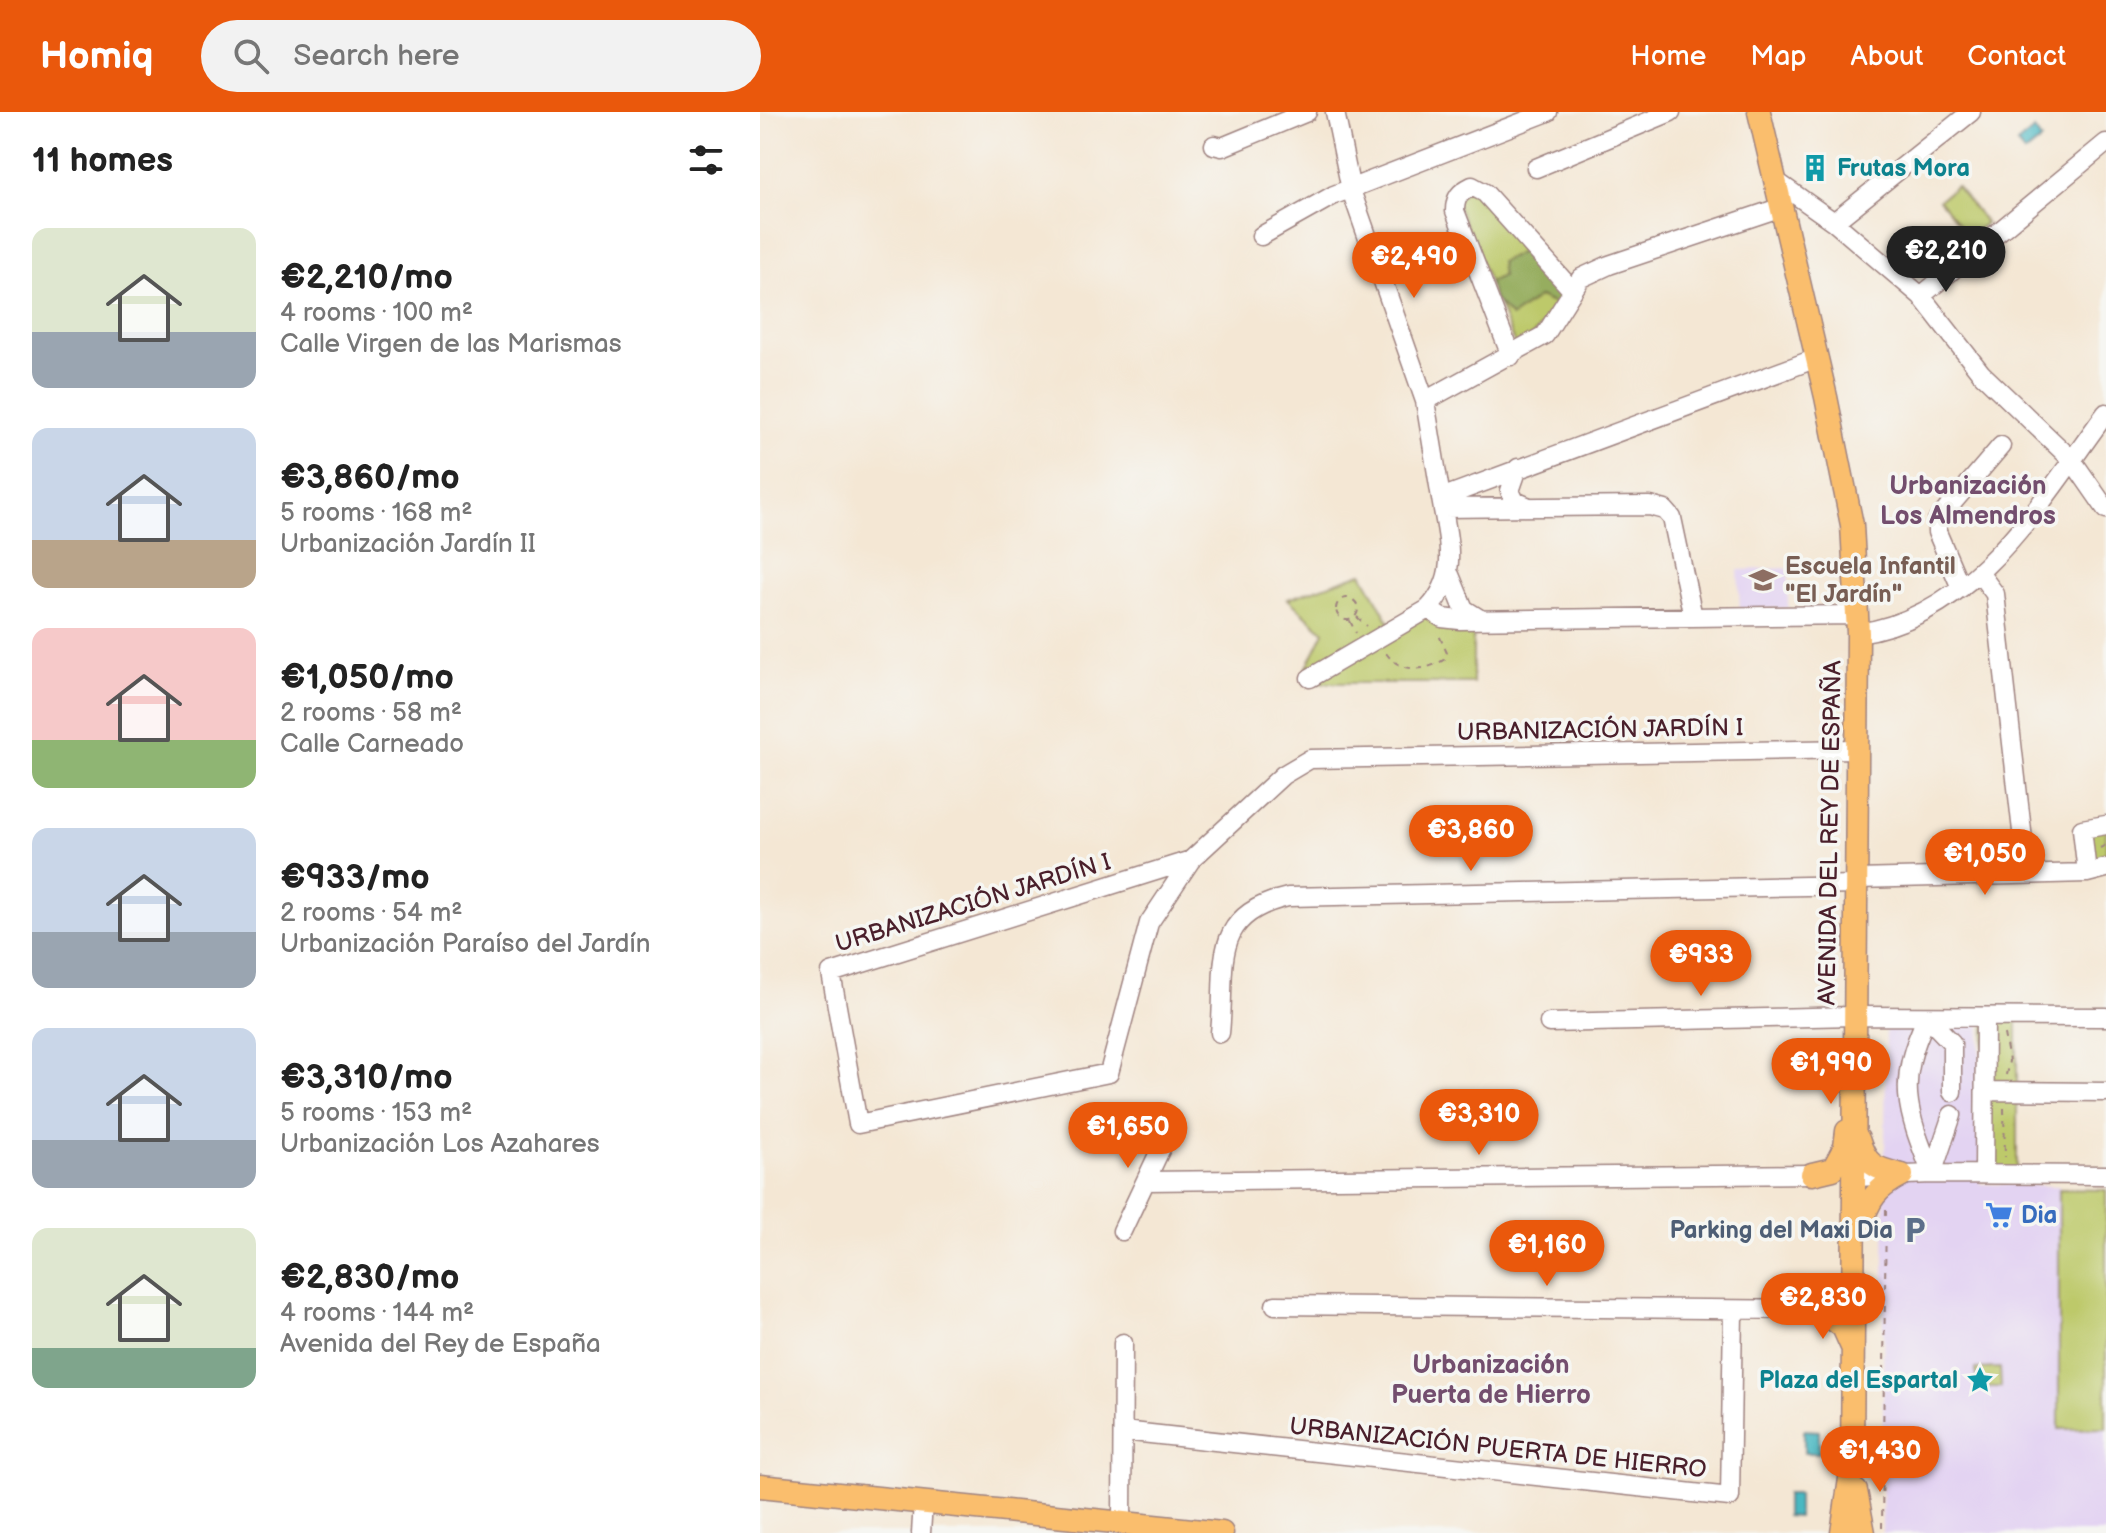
<!DOCTYPE html>
<html lang="en">
<head>
<meta charset="utf-8">
<style>
  :root { --surface:#fff; --page:#f2f2f2; --text:#222; --muted:#767676; --accent:#ea580c }
  body { margin:0; font-family:"Balsamiq Sans",sans-serif; background:var(--page); color:var(--text); height:100vh; display:flex; flex-direction:column; font-size:30px; white-space:nowrap }
  * { box-sizing:border-box; margin:0 }
  p { font-size:26px; color:var(--muted) }
  .icon { flex:none; width:44px; height:44px; fill:none; stroke:currentColor; stroke-width:2; stroke-linecap:round; stroke-linejoin:round }
  .map { position:relative; flex:1; overflow:hidden }
  .sheet { display:flex; flex-direction:column; background:var(--surface); width:760px }
  .sheet>* { flex:none }
  .price { position:absolute; translate:-50% -68px; padding:0 18px; border-radius:28px; background:var(--accent); color:#fff; font-size:26px; line-height:52px; filter:drop-shadow(0 2px 4px #0008) }
  .price::after { content:''; position:absolute; left:50%; top:48px; width:24px; height:18px; margin-left:-12px; background:inherit; clip-path:polygon(0 0,100% 0,50% 100%) }
  .price.selected { background:#222; color:#fff }
  ul { padding:0; list-style:none }
  li { display:flex; align-items:center; gap:24px; height:200px; padding:0 32px }
  li span { display:grid; place-items:center; flex:none; width:224px; height:160px; border-radius:16px; color:#555 }
  li>.icon { margin-inline-start:auto }
  span .icon { width:96px; height:96px; fill:#fffc; stroke-width:1 }
  li b { font-size:34px }
  h2 { display:flex; justify-content:space-between; align-items:center; height:96px; padding:0 32px; font-size:34px }
  header { display:flex; align-items:center; gap:48px; box-sizing:border-box; height:112px; padding:0 40px; background:var(--accent); color:#fff }
  header strong { font-size:38px }
  nav { display:flex; gap:44px; margin-inline-start:auto; font-size:28px }
  .search { width:560px; height:72px; background:var(--page); display:flex; align-items:center; gap:20px; box-sizing:border-box; padding:0 28px; border-radius:44px; color:var(--muted); font-size:30px }
  main { display:flex; flex:1; min-height:0 }
  .map>svg:first-child { display:block }
  .built { fill:#e3d3f2 }
  .green { fill:#bdc96b; stroke:#84744b; stroke-width:2 }
  .forest { fill:#96ad5f; stroke:#706645; stroke-width:2 }
  .water { fill:#49b8c2; stroke:#4a6c76; stroke-width:2 }
  .lines { fill:none; stroke-linecap:round; stroke-linejoin:round }
  .minor-casing { stroke:#9f8380; stroke-width:21 }
  .major-casing { stroke:#9f8380; stroke-width:25 }
  .path { stroke:#9f8380; stroke-width:2; stroke-dasharray:6 6; stroke-linecap:butt }
  .minor { stroke:#fff; stroke-width:18 }
  .major { stroke:#fabe6d; stroke-width:22 }
  .labels { text-anchor:middle; dominant-baseline:central; stroke-width:7; stroke-linejoin:round; paint-order:stroke }
  .culture-label { font-size:24px; font-weight:bold; fill:#0d838f; stroke:#f6f6f2; text-anchor:start }
  .education-label { font-size:24px; font-weight:bold; fill:#785e54; stroke:#f6f6f2; text-anchor:start }
  .street-label { font-size:24px; fill:#4a1f2b; stroke:#f6f6f2 }
  .shop-label { font-size:24px; font-weight:bold; fill:#366cbe; stroke:#f6f6f2; text-anchor:start }
  .service-label { font-size:24px; font-weight:bold; fill:#4e5e75; stroke:#f6f6f2; text-anchor:end }
  .neighbourhood-label { font-size:26px; font-weight:bold; fill:#734e6e; stroke:#f6f6f2 }
</style>
</head>
<body>
<header>
<strong>Homiq</strong>
<div class="search"><svg class="icon" aria-label="search" viewBox="0 0 24 24"><circle cx="10" cy="10" r="6"/><path d="M15 15l6 6"/></svg>Search here</div>
<nav><a>Home</a><a>Map</a><a>About</a><a>Contact</a></nav>
</header>
<main>
<section class="sheet">
<h2>11 homes<svg class="icon" aria-label="filters" viewBox="0 0 24 24"><path d="M4 7h16M4 17h16"/><circle cx="9" cy="7" r="2"/><circle cx="15" cy="17" r="2"/></svg></h2>
<ul>
<li><span style="background:linear-gradient(#dfe7d0 65%,#9aa5b1 0)"><svg class="icon" aria-label="home" viewBox="0 0 24 24"><path d="M3 11l9-7 9 7M6 9v11h12V9"/></svg></span><div><b>€2,210/mo</b><p>4 rooms · 100 m²</p><p>Calle Virgen de las Marismas</p></div></li>
<li><span style="background:linear-gradient(#c9d6e8 70%,#b9a48a 0)"><svg class="icon" aria-label="home" viewBox="0 0 24 24"><path d="M3 11l9-7 9 7M6 9v11h12V9"/></svg></span><div><b>€3,860/mo</b><p>5 rooms · 168 m²</p><p>Urbanización Jardín II</p></div></li>
<li><span style="background:linear-gradient(#f6c9c9 70%,#8fb573 0)"><svg class="icon" aria-label="home" viewBox="0 0 24 24"><path d="M3 11l9-7 9 7M6 9v11h12V9"/></svg></span><div><b>€1,050/mo</b><p>2 rooms · 58 m²</p><p>Calle Carneado</p></div></li>
<li><span style="background:linear-gradient(#c9d6e8 65%,#9aa5b1 0)"><svg class="icon" aria-label="home" viewBox="0 0 24 24"><path d="M3 11l9-7 9 7M6 9v11h12V9"/></svg></span><div><b>€933/mo</b><p>2 rooms · 54 m²</p><p>Urbanización Paraíso del Jardín</p></div></li>
<li><span style="background:linear-gradient(#c9d6e8 70%,#9aa5b1 0)"><svg class="icon" aria-label="home" viewBox="0 0 24 24"><path d="M3 11l9-7 9 7M6 9v11h12V9"/></svg></span><div><b>€3,310/mo</b><p>5 rooms · 153 m²</p><p>Urbanización Los Azahares</p></div></li>
<li><span style="background:linear-gradient(#dfe7d0 75%,#7fa58c 0)"><svg class="icon" aria-label="home" viewBox="0 0 24 24"><path d="M3 11l9-7 9 7M6 9v11h12V9"/></svg></span><div><b>€2,830/mo</b><p>4 rooms · 144 m²</p><p>Avenida del Rey de España</p></div></li>
</ul>
</section>
<div class="map">
<svg width="1346" height="1421" viewBox="0 0 1346 1421">
  <rect width="100%" height="100%" fill="#f6f6f2"/>
  <filter id="ink" filterUnits="userSpaceOnUse"><feTurbulence type="fractalNoise" baseFrequency=".0125" numOctaves="2"/><feDisplacementMap in="SourceGraphic" scale="16" xChannelSelector="R" yChannelSelector="G"/><feConvolveMatrix kernelMatrix="1 2 1 2 8 2 1 2 1" color-interpolation-filters="sRGB"/></filter>
  <filter id="wash" filterUnits="userSpaceOnUse"><feTurbulence type="fractalNoise" baseFrequency=".006" numOctaves="4" result="noise"/><feDisplacementMap in="SourceGraphic" scale="32" xChannelSelector="R" yChannelSelector="G"/><feGaussianBlur stdDeviation="1.8" result="paint"/><feColorMatrix in="noise" values="0 0 0 0 0 0 0 0 0 0 0 0 0 0 0 0 0 1.4 0 .05"/><feComposite in="paint" operator="in"/></filter>
  <g filter="url(#wash)">
    <rect width="100%" height="100%" fill="#f4e7d4"/>
    <path class="built" d="M1028 456V496L980 497 978 458Z
      M1126 910 1220 911V1072L1299 1074V1317L1346 1316V1421H1122Z"/>
    <path class="green" d="M712 74 808 184 758 240 695 88Z
      M1196 74 1226 111 1209 125 1179 88Z
      M602 461 633 517 668 497 713 508V571H557L546 557 564 520 528 487Z
      M1346 713V756L1327 761 1322 717Z
      M1225 905H1257V1062H1224Z
      M1299 1077 1346 1078V1316L1299 1317Z
      M1240 1256 1241 1275H1216V1257Z"/>
    <path class="forest" d="M768 137 804 183 797 193 779 185 751 205 734 187 729 170 742 164 740 150Z"/>
    <path class="water" d="M1274 18 1281 28 1265 41 1257 32Z
      M1044 1318 1059 1319V1341H1044Z
      M1026 1382H1038V1405L1026 1404Z"/>
  </g>
  <g filter="url(#ink)">
    <g class="lines">
      <g class="minor-casing">
        <path id="minor" d="M575 0 591 78 665 289 681 386
          M454 33 462 35 547 0
          M776 56 911 0
          M1016 69 1074 110 1161 184 1221 261 1312 348 1346 397
          M1074 110 1211 0
          M501 124 574 83 788 0
          M1161 184 1346 31
          M751 244 695 99C695 85 700 80 712 74L725 81 812 178
          M665 289 785 223 821 166 849 153 1022 95
          M758 356 750 379 755 389 769 395
          M683 396 890 394 905 398 912 406 933 505
          M1220 462 1235 482 1267 763
          M690 463 704 497 720 507
          M1201 476 1177 420V409L1241 334
          M668 497 682 506 700 508 1097 503
          M1098 521C1215 505 1281 389 1346 301
          M550 566 668 497C700 463 688 429 681 386L1057 246
          M431 748 71 861 98 1012 349 961 389 811 431 748 523 663 550 647 1096 637
          M1327 761 1322 717 1346 713
          M1097 767 1327 761 1346 756
          M789 911 1094 904 1346 905
          M460 921C467 856 447 803 528 785L1097 773
          M1225 979 1346 980
          M1172 1062C1146 997 1136 970 1167 905L1192 931V980
          M1172 1062 1192 1003
          M1224 1062 1225 905
          M1094 1065 1172 1062 1346 1063
          M386 1069 1052 1062
          M362 1119 411 1015
          M515 1193 1060 1198
          M363 1319 970 1385 973 1200
          M362 1410 363 1231
          M161 1421 163 1391"/>
      </g>
      <g class="major-casing">
        <path id="major" d="M999 0 1066 285 1092 413 1098 521 1092 1353 1082 1421
          M1098 1027C1107 1055 1115 1056 1142 1063
          M1052 1062 1073 1057 1085 1035 1087 1019
          M1101 1115C1108 1087 1117 1076 1142 1063
          M1060 1198 1083 1215 1092 1235
          M0 1374 462 1421
          M1096 1379 1104 1421"/>
      </g>
      <path class="path" d="M576 497a11 11 0 1 1 22 0a11 11 0 1 1-22 0Z
        M597 505 607 514
        M590 509 596 521
        M626 541C640 561 666 560 685 547L687 541 679 523
        M1340 736 1346 733
        M1244 922 1249 949 1246 963
        M1244 996 1245 1045
        M1122 1416 1126 1098"/>
      <use href="#minor" class="minor"/>
      <use href="#major" class="major"/>
    </g>
  </g>
  <defs>
    <g id="building-bare" transform="scale(2.16)"><path d="M-4-6H4V6H1V3H-1V6H-4ZM-2.5-4.3h1.7v1.8h-1.7ZM.8-4.3h1.7v1.8H.8ZM-2.5-1h1.7V.8h-1.7ZM.8-1h1.7V.8H.8Z" fill="#0f9aa8" stroke="#f6f6f2" stroke-width="2.5" paint-order="stroke"/></g>
    <g id="school-bare" transform="scale(2.16)"><path d="M0-5L7-2L0 1L-7-2ZM-4 1L0 2.5L4 1V4Q0 6-4 4Z" fill="#8d6e63" stroke="#f6f6f2" stroke-width="2.5" paint-order="stroke"/></g>
    <g id="supermarket-bare" transform="scale(2.16)"><path d="M-6-5.5h2.5l.6 2H6L4.5 2H-2.5L-4.4-4H-6ZM-1.5 3.2a1.3 1.3 0 1 0 .1 0ZM3 3.2a1.3 1.3 0 1 0 .1 0Z" fill="#3f7fe0" stroke="#f6f6f2" stroke-width="2.5" paint-order="stroke"/></g>
    <g id="parking-bare" transform="scale(2.16)"><path d="M-3.5-5.5H1a3.5 3.5 0 0 1 0 7H-1V5.5H-3.5ZM-1-3.4V-.6H.8a1.4 1.4 0 0 0 0-2.8Z" fill="#5c6f8a" stroke="#f6f6f2" stroke-width="2.5" paint-order="stroke"/></g>
    <g id="sight-bare" transform="scale(2.16)"><path d="M0-6L1.8-2.2L6-1.7L2.9 1.2L3.7 5.4L0 3.3L-3.7 5.4L-2.9 1.2L-6-1.7L-1.8-2.2Z" fill="#0f9aa8" stroke="#f6f6f2" stroke-width="2.5" paint-order="stroke"/></g>
  </defs>
  <g fill-rule="evenodd">
    <use href="#building-bare" x="1055" y="56"/>
    <use href="#school-bare" x="1003" y="468"/>
    <use href="#supermarket-bare" x="1239" y="1103"/>
    <use href="#parking-bare" x="1155" y="1118"/>
    <use href="#sight-bare" x="1220" y="1268"/>
  </g>
  <g class="labels">
    <g class="culture-label">
      <text x="1077" y="56">Frutas Mora</text>
      <text x="1198" y="1268" text-anchor="end">Plaza del Espartal</text>
    </g>
    <g class="education-label">
      <text x="1025" y="454">Escuela Infantil<tspan x="1025" dy="28">"El Jardín"</tspan></text>
    </g>
    <g class="street-label">
      <text transform="translate(840 618) rotate(-1)">URBANIZACIÓN JARDÍN I</text>
      <text transform="translate(1070 721) rotate(-89)">AVENIDA DEL REY DE ESPAÑA</text>
      <text transform="translate(213 791) rotate(-17)">URBANIZACIÓN JARDÍN I</text>
      <text transform="translate(738 1336) rotate(6)">URBANIZACIÓN PUERTA DE HIERRO</text>
    </g>
    <g class="shop-label">
      <text x="1261" y="1103">Dia</text>
    </g>
    <g class="service-label">
      <text x="1133" y="1118">Parking del Maxi Dia</text>
    </g>
    <g class="neighbourhood-label">
      <text x="1208" y="374">Urbanización<tspan x="1208" dy="30">Los Almendros</tspan></text>
      <text x="731" y="1253">Urbanización<tspan x="731" dy="30">Puerta de Hierro</tspan></text>
    </g>
  </g>
</svg>
<b class="price selected" style="left:1186px;top:182px">€2,210</b>
<b class="price" style="left:654px;top:188px">€2,490</b>
<b class="price" style="left:711px;top:761px">€3,860</b>
<b class="price" style="left:1225px;top:785px">€1,050</b>
<b class="price" style="left:941px;top:886px">€933</b>
<b class="price" style="left:1071px;top:994px">€1,990</b>
<b class="price" style="left:719px;top:1045px">€3,310</b>
<b class="price" style="left:368px;top:1058px">€1,650</b>
<b class="price" style="left:787px;top:1176px">€1,160</b>
<b class="price" style="left:1063px;top:1229px">€2,830</b>
<b class="price" style="left:1120px;top:1382px">€1,430</b>
</div>
</main>
</body>
</html>
